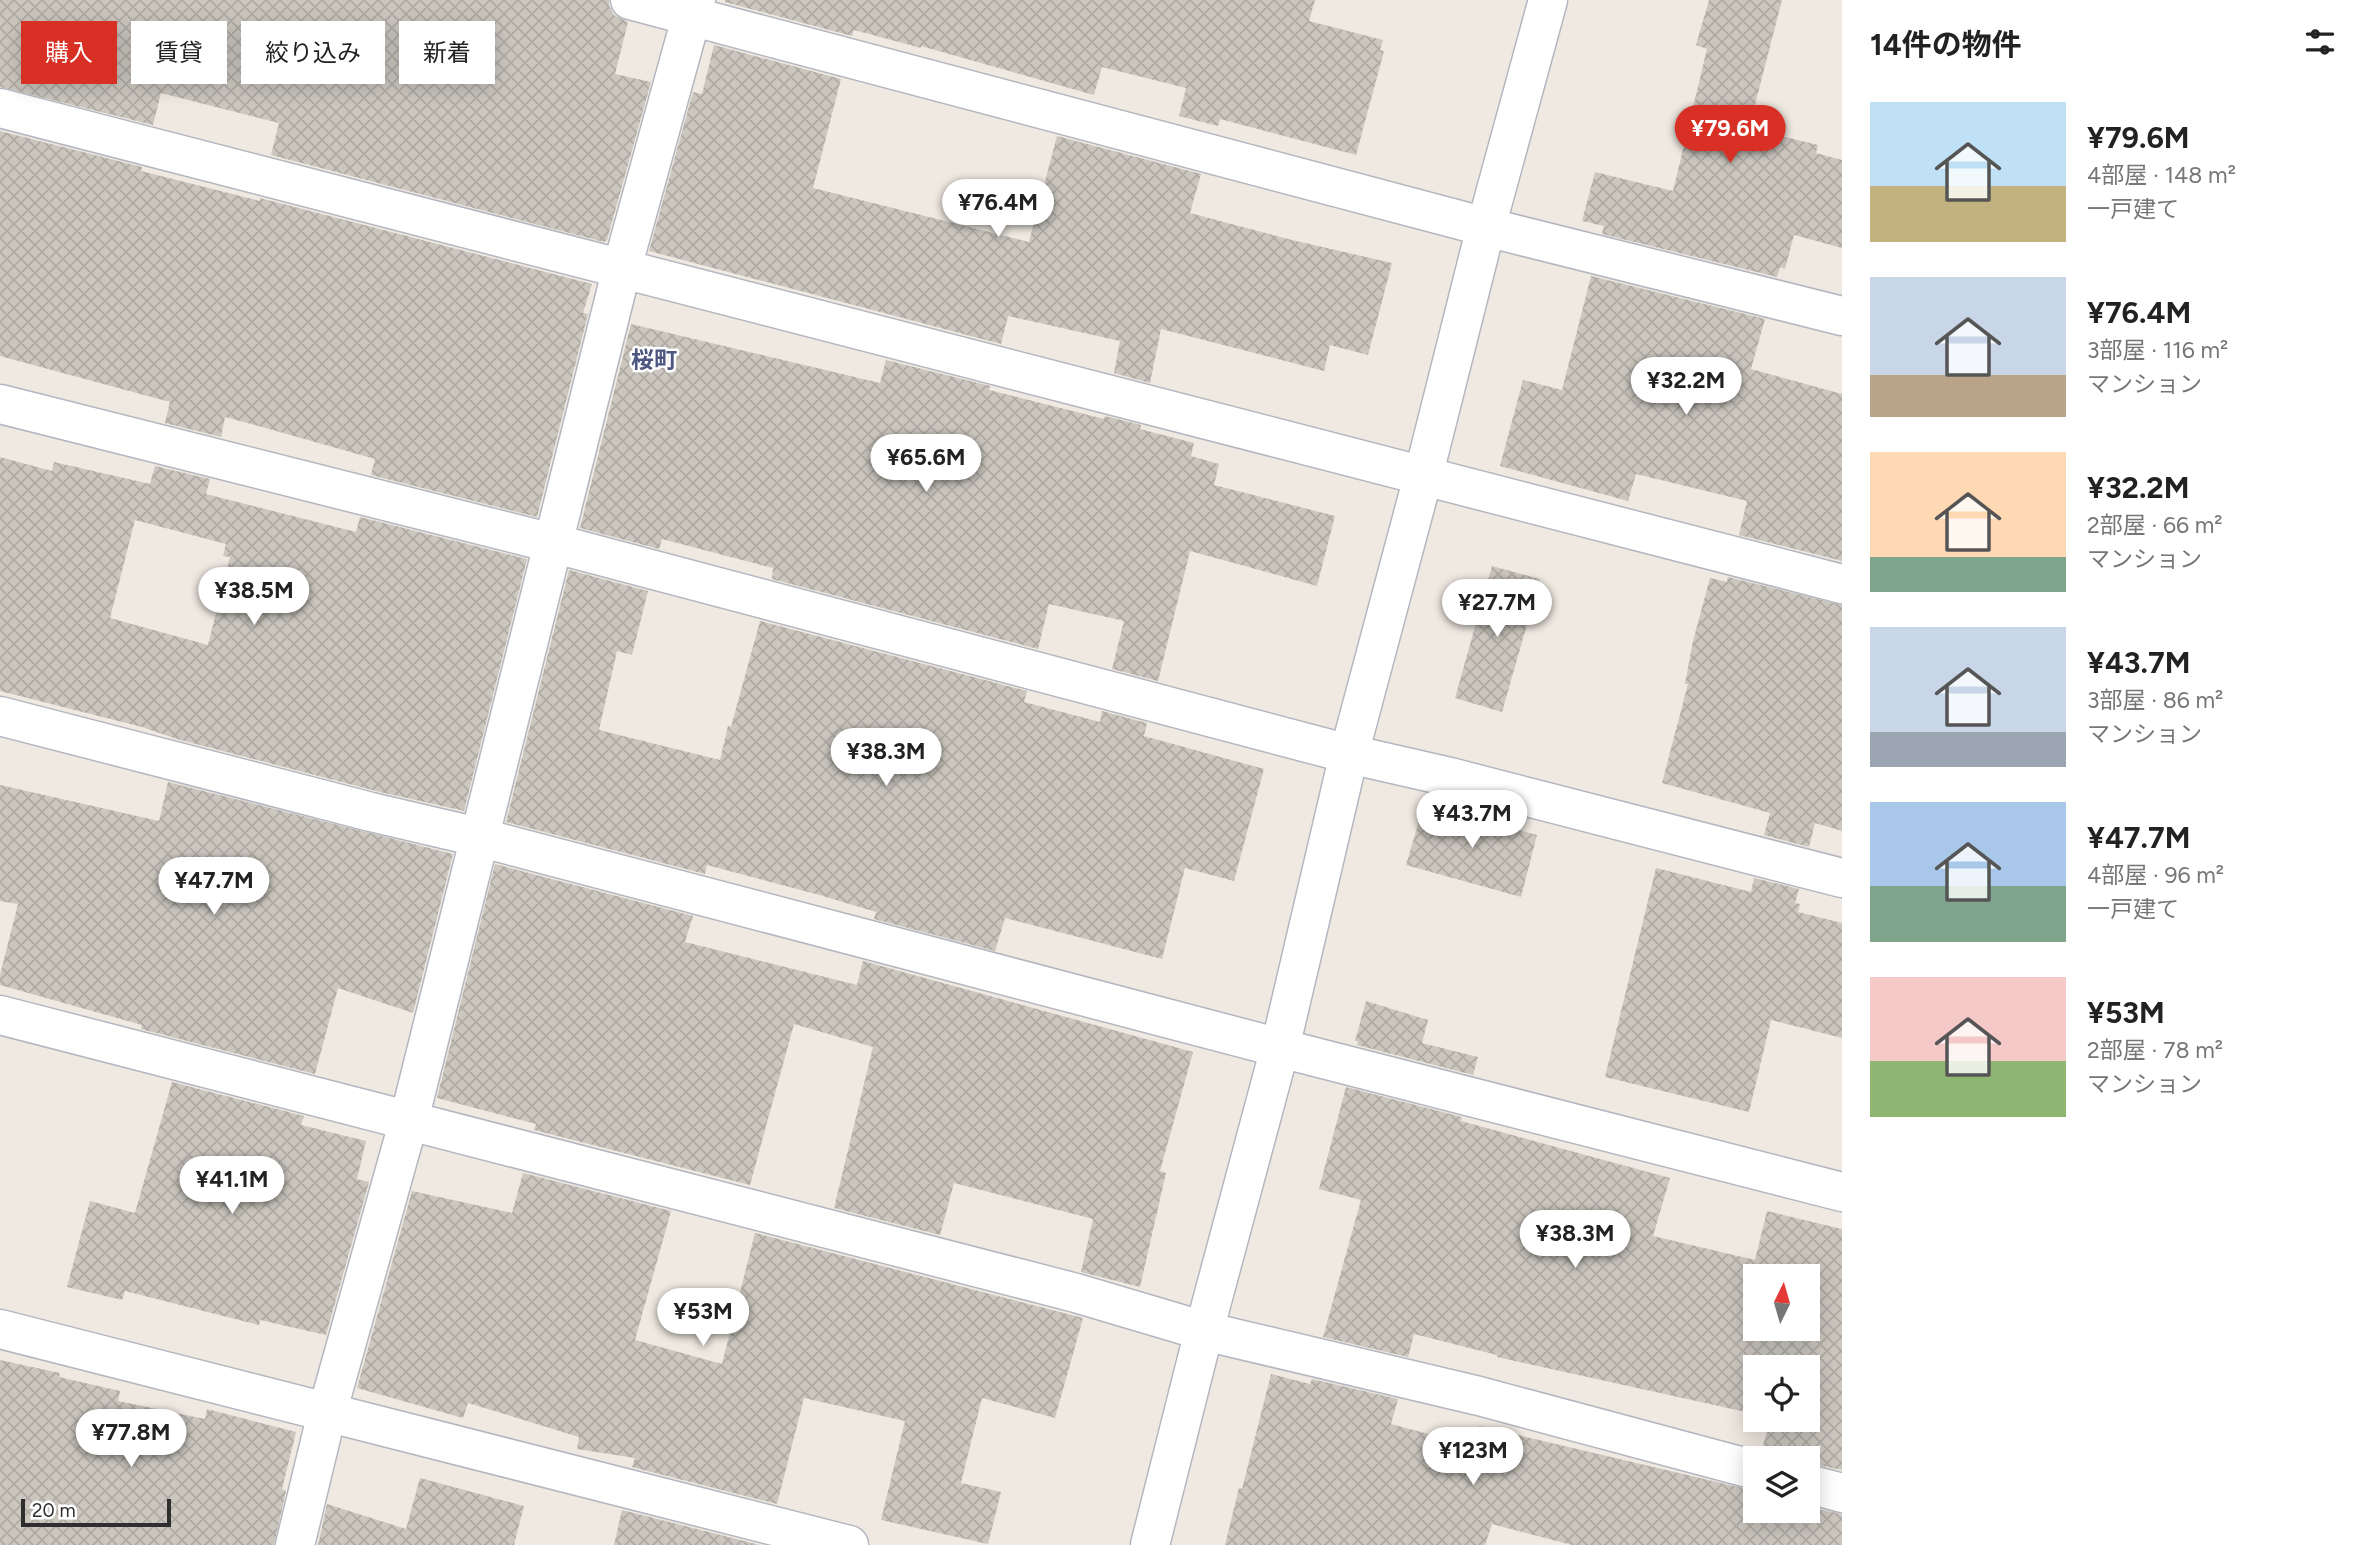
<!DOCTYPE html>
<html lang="ja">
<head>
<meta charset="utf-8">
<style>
  :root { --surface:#fff; --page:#f2f2f2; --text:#222; --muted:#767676; --accent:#d93025 }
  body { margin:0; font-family:Figtree,"Noto Sans JP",sans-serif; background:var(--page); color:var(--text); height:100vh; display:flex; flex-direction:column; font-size:26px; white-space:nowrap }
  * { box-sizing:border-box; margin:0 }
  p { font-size:23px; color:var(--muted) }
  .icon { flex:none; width:38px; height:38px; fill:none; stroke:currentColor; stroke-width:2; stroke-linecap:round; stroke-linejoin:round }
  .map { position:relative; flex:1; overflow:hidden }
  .side { display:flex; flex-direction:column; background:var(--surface); width:525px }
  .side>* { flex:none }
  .top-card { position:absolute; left:21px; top:21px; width:665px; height:63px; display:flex; gap:14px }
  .needle { width:46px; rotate:5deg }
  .controls { position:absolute; left:1743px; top:1264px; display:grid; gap:14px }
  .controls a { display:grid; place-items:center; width:77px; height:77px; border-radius:0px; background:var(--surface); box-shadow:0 4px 18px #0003; font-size:35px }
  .scale { position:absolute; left:21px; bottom:18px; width:150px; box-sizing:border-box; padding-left:7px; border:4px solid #2e2e2e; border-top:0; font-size:19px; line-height:24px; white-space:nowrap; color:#2e2e2e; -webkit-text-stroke:5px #fff; paint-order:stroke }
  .price { position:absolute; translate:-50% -60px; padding:0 16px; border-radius:24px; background:#fff; color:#222; font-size:23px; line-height:46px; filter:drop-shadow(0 2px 4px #0008) }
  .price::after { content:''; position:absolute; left:50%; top:42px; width:21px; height:16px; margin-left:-10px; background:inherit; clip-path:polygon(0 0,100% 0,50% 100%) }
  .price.on { background:var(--accent); color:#fff }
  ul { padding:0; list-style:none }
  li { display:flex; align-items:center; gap:21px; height:175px; padding:0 28px }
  li span { display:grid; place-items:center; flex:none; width:196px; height:140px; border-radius:0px; color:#555 }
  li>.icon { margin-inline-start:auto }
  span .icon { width:84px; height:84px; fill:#fffc; stroke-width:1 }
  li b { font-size:30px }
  h2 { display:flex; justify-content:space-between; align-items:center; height:84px; padding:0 28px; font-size:30px }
  .tag { padding:0 24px; border-radius:0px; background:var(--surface); box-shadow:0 4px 18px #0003; font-size:24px; line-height:63px }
  .tag.on { background:var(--accent); color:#fff }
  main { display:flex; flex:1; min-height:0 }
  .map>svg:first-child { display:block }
  .building { fill:url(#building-cross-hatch); fill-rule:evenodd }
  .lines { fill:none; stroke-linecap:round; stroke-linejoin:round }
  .street-casing { stroke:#b4b7c1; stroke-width:41 }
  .secondary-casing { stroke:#b4b7c1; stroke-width:41 }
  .street { stroke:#fff; stroke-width:38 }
  .secondary { stroke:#fff; stroke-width:38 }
  .labels { text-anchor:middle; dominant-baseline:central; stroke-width:5; stroke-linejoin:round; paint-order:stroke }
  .quarter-label { font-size:23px; font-weight:bold; fill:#4d5680; stroke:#fff }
</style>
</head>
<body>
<main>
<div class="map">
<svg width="1842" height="1545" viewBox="0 0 1842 1545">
  <defs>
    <pattern id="building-cross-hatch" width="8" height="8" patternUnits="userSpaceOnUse" patternTransform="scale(1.75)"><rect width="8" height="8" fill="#cbc7bf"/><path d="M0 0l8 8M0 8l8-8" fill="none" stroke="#afaba4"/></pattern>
  </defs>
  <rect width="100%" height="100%" fill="#efe9e1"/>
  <path class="building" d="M0 0H609V6L614 15 628 22 615 74 651 82 607 240 604 242 271 155 279 123 161 93 153 125 0 87Z
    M725 0H1315L1309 21 1383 40 1380 50 1384 51 1356 155 1220 119 1218 126 1179 116 1186 88 1102 67 1094 95 921 46V48L854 30 852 36 725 2Z
    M1709 0H1782L1749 128 1818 145 1816 153 1842 160V248L1794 235 1785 269 1780 267 1777 277 1602 234 1604 226 1582 221 1595 172 1673 191 1707 49 1696 45Z
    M714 45 841 79 813 188 1029 242 1057 136 1201 174 1190 213 1292 240 1392 263 1368 355 1330 345 1324 371 1161 329 1150 383 1114 373 1120 341 1008 316 1001 344 649 251 693 92 702 94Z
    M0 131 142 167 141 171 260 201V198L592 284 583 313 588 314 537 517 371 475 375 459 251 424 225 417 221 437 165 423 170 402 0 356Z
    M1591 276 1765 319 1751 369 1842 394V561L1739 535 1747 501 1636 474 1628 501 1500 466 1523 380 1562 390Z
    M631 324 880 383 886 360 990 386 989 390 1104 419 1105 416 1141 425 1140 429 1194 443 1191 456 1219 464 1214 485 1335 516 1317 586 1190 551 1158 681 1112 669 1124 621 1049 604 1038 649 772 579 773 568 662 539 659 549 580 528Z
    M0 457 52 471 54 462 150 484 155 466 210 479 206 494 356 532 360 517 527 559 464 811 376 791 177 739 142 727 0 691ZM135 520 226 544 223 556 230 557 208 645 110 618Z
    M1492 566 1540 579 1502 712 1455 698Z
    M569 570 648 591 632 655 617 651 599 730 720 760 728 726 731 727 760 621 1027 691 1024 702 1100 722 1102 711 1147 723 1144 736 1264 769 1234 881 1185 868 1162 959 1005 918 995 951 874 919 876 912 816 894 707 865 705 874 506 822Z
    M1728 577 1842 605V831L1815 823 1809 847 1764 835 1770 813 1662 783 1688 684H1685L1693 641 1710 578 1727 582Z
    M168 782 453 854 413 1013 338 988 315 1074 141 1029 142 1025 0 985V975L18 904 0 901V785L159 821Z
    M1424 804 1537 835 1521 897 1406 865Z
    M495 864 693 916 685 942 857 985 863 961 1193 1052 1160 1171 1166 1173 1140 1287 1081 1272 1093 1219 954 1183 940 1235 834 1208 873 1047 794 1024 750 1185 534 1130 536 1124 437 1098Z
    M1656 868 1751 892 1754 878 1799 889 1795 903 1800 904 1798 912 1842 923V1038L1771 1020 1749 1112 1605 1077Z
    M1366 1001 1428 1020 1422 1043 1478 1057 1473 1075 1357 1045 1358 1041H1355Z
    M172 1082 304 1116 301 1125 366 1141 357 1179 369 1182 326 1335 260 1320 259 1325 125 1291 122 1300 67 1287 90 1201 135 1213Z
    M1346 1087 1462 1117 1461 1121 1670 1178 1653 1236 1755 1260 1767 1211 1842 1229V1470L1808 1463V1458H1772L1762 1450 1770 1419H1808V1367H1755V1414L1497 1357V1355L1414 1334 1408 1357 1323 1337 1361 1200 1319 1189ZM1755 1276H1808V1328H1755Z
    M523 1173 671 1211 635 1340 722 1364 755 1233 1083 1318 1055 1418 982 1398 961 1483 1001 1492 988 1544 881 1520 905 1421 804 1398 777 1504 632 1467 635 1458 577 1449 579 1437 468 1403 463 1418 357 1388 412 1191 512 1213Z
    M0 1360 60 1373 59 1377 120 1391 118 1401 205 1419 207 1409 296 1432 282 1489 286 1491 274 1545H0Z
    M1271 1374 1310 1384 1312 1379 1398 1399 1391 1424 1474 1446 1479 1426 1755 1491V1510H1808V1507L1842 1514V1545H1572L1492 1524 1485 1545H1225L1239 1488 1242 1489Z
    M420 1478 524 1506 514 1545H318L327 1504 406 1529Z
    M622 1510 760 1545H614Z"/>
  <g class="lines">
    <g class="street-casing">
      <path id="street" d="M630 0 1486 227 1842 316
        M0 108 1842 584
        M0 404 552 543 1349 754 1450 777 1842 878
        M0 716 371 812 478 837 1280 1048 1842 1192
        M0 1015 1076 1293 1204 1331 1479 1396 1755 1470
        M0 1329 849 1545
        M1808 1484 1842 1493
        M295 1545 327 1413 409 1120 622 268 696 0"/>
    </g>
    <g class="secondary-casing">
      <path id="secondary" d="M1150 1545 1204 1331 1280 1048 1349 754 1423 477 1486 227 1548 0"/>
    </g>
    <use href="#street" class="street"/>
    <use href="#secondary" class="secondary"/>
  </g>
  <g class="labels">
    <g class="quarter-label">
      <text x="654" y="360">桜町</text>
    </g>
  </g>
</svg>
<div class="controls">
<a><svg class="needle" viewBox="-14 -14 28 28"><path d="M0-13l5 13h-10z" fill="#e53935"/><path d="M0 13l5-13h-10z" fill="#767676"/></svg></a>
<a><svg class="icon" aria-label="locate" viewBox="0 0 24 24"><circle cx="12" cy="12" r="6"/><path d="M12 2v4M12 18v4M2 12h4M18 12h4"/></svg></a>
<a><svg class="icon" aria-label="layers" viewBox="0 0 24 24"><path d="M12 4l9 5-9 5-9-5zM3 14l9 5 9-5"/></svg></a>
</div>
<div class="scale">20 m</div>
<b class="price on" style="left:1730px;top:165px">¥79.6M</b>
<b class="price" style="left:998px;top:239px">¥76.4M</b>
<b class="price" style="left:1686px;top:417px">¥32.2M</b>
<b class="price" style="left:926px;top:494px">¥65.6M</b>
<b class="price" style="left:254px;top:627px">¥38.5M</b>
<b class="price" style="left:1497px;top:639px">¥27.7M</b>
<b class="price" style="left:886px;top:788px">¥38.3M</b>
<b class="price" style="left:1472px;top:850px">¥43.7M</b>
<b class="price" style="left:214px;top:917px">¥47.7M</b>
<b class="price" style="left:232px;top:1216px">¥41.1M</b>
<b class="price" style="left:1575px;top:1270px">¥38.3M</b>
<b class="price" style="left:703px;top:1348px">¥53M</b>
<b class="price" style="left:131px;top:1469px">¥77.8M</b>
<b class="price" style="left:1473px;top:1487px">¥123M</b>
<div class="top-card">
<a class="tag on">購入</a>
<a class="tag">賃貸</a>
<a class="tag">絞り込み</a>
<a class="tag">新着</a>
</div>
</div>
<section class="side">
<h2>14件の物件<svg class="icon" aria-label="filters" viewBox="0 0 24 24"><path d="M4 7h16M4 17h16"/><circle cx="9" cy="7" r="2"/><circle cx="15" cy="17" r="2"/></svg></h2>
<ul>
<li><span style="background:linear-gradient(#bfe0f5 60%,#c2b280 0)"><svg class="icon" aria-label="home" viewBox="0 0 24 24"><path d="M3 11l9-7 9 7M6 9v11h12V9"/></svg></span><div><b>¥79.6M</b><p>4部屋 · 148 m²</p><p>一戸建て</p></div></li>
<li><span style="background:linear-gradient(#c9d6e8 70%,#b9a48a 0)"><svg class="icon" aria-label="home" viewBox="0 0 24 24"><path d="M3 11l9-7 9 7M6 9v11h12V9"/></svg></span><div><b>¥76.4M</b><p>3部屋 · 116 m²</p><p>マンション</p></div></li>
<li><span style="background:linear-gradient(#ffd9b3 75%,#7fa58c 0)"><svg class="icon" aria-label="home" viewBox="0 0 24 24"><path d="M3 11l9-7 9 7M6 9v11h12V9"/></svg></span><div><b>¥32.2M</b><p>2部屋 · 66 m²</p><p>マンション</p></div></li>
<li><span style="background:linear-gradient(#c9d6e8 75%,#9aa5b1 0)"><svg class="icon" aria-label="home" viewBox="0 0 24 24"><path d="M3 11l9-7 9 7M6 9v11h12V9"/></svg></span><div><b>¥43.7M</b><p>3部屋 · 86 m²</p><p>マンション</p></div></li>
<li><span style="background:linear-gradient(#a9c7e8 60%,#7fa58c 0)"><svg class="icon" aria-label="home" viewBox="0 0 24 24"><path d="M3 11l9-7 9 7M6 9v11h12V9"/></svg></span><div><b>¥47.7M</b><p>4部屋 · 96 m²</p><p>一戸建て</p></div></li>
<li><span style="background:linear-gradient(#f6c9c9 60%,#8fb573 0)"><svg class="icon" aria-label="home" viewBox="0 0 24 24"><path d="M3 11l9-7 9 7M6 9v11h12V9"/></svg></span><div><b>¥53M</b><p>2部屋 · 78 m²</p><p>マンション</p></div></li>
</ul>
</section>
</main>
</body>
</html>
